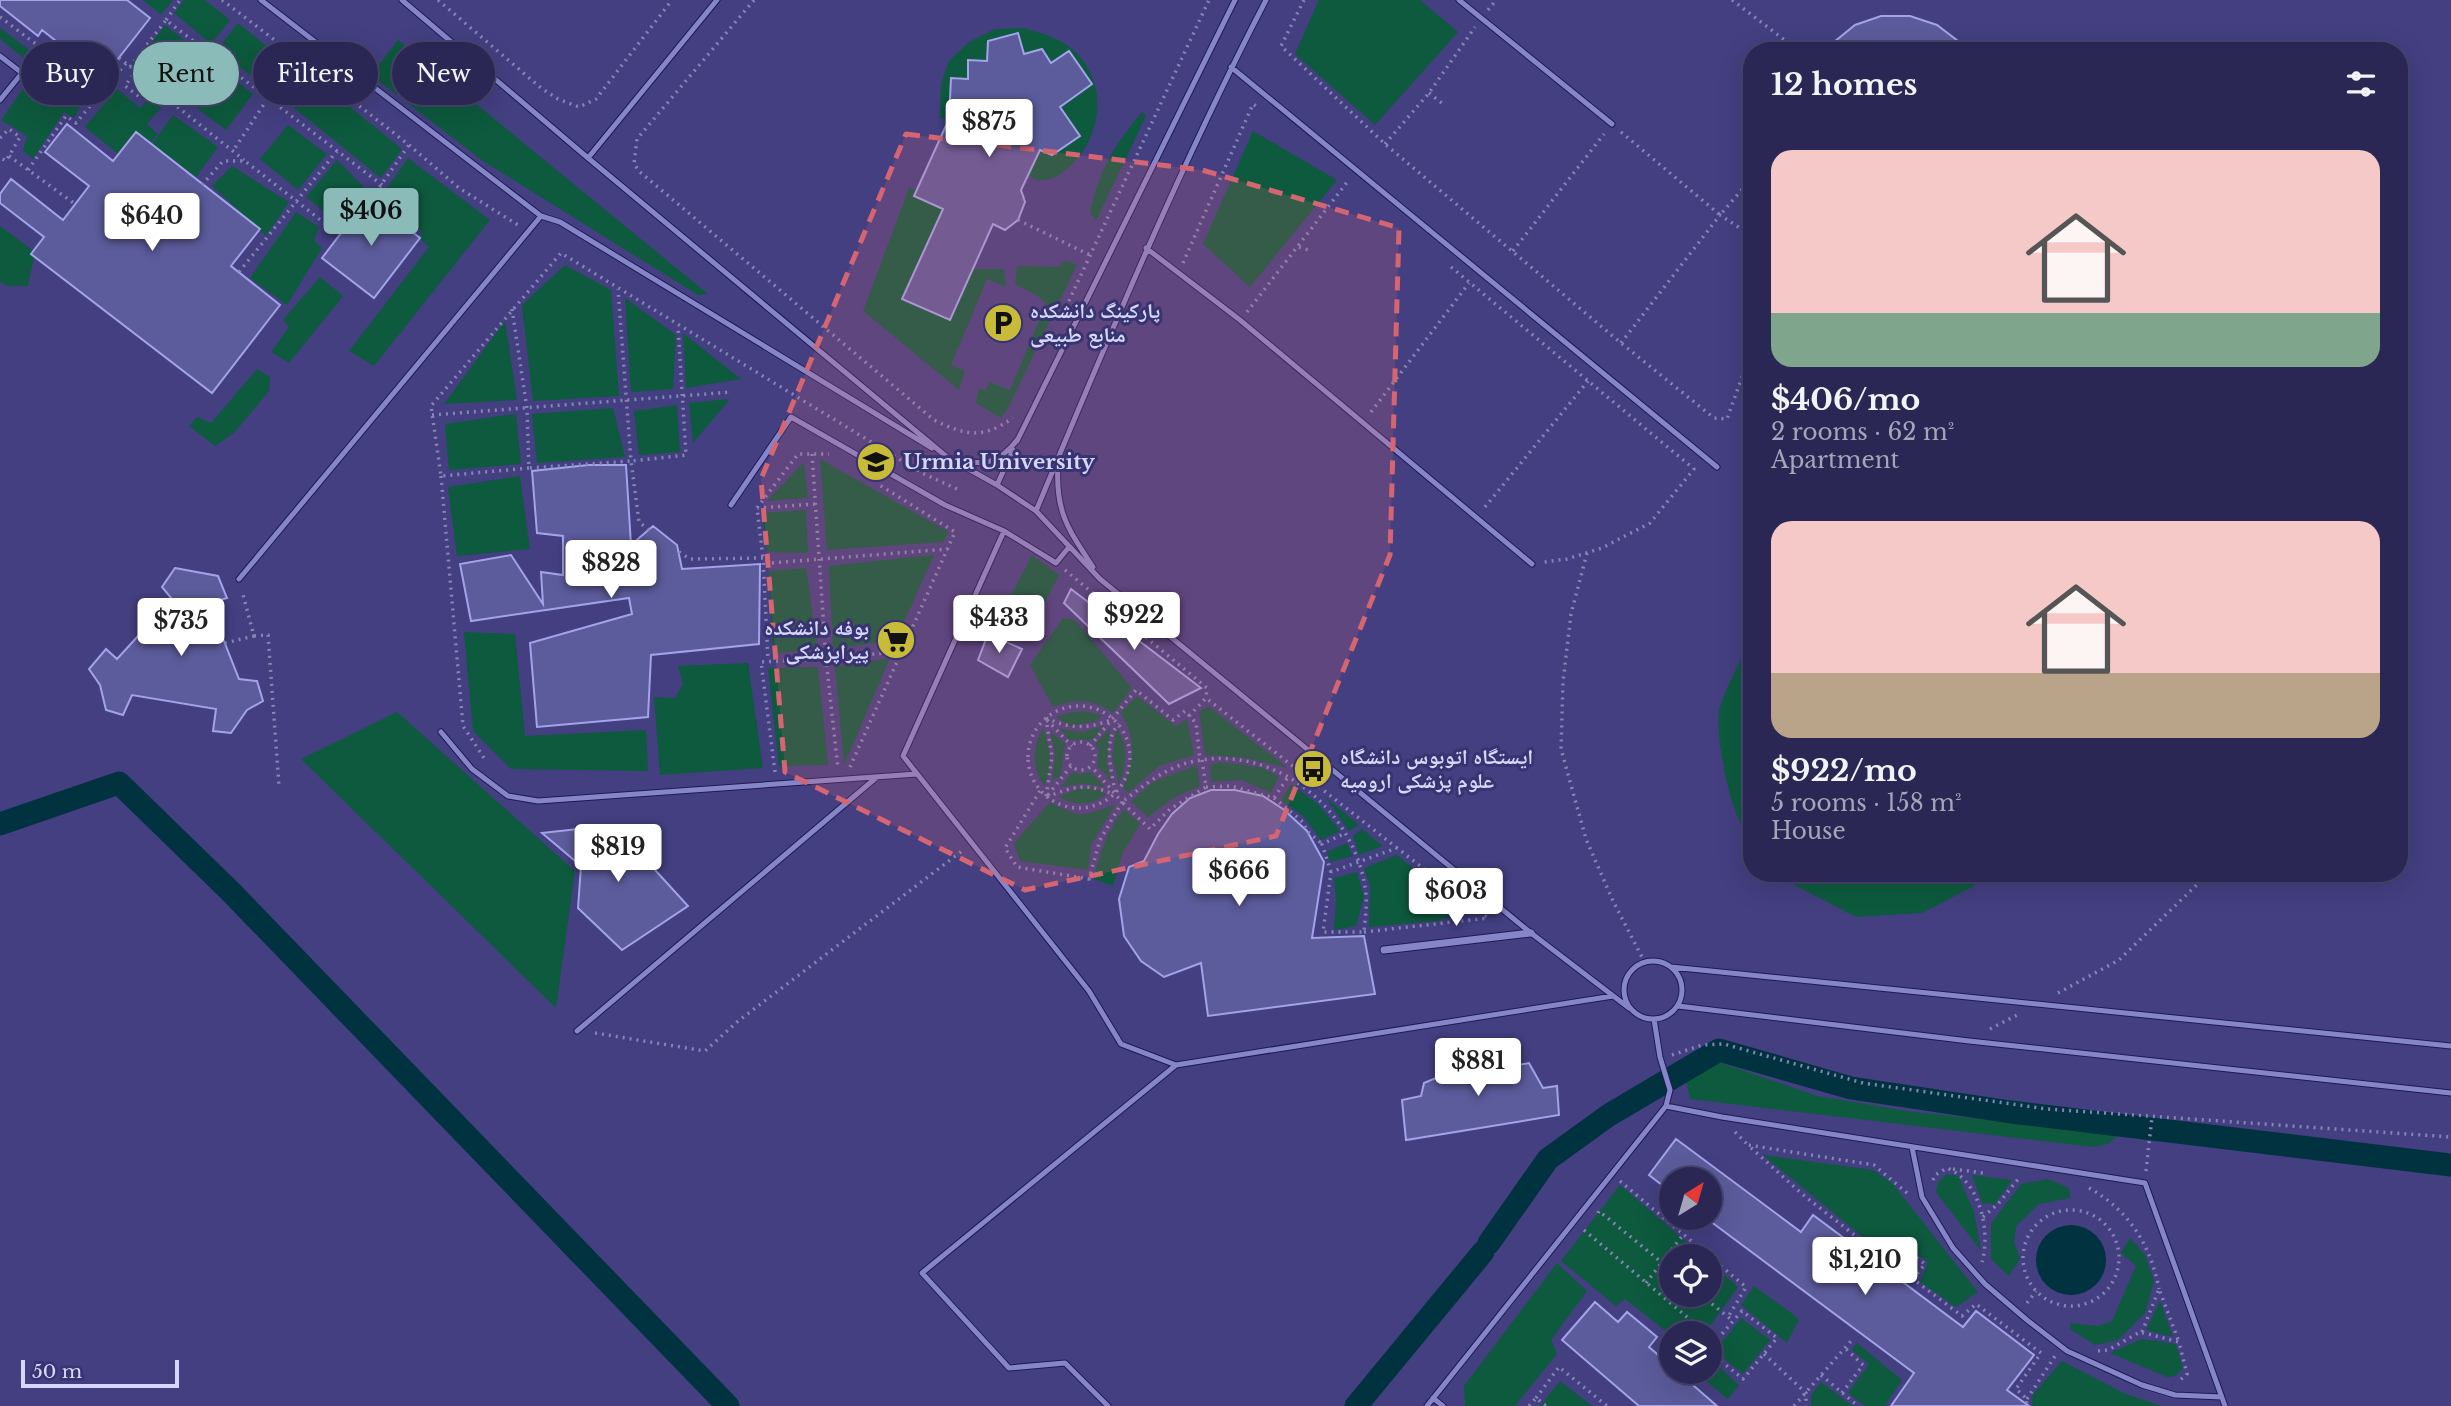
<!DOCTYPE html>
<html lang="en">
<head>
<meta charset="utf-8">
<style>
  :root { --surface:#2a2755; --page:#322f5b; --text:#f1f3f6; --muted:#a5a5b9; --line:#46446c; --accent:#8bbbb9 }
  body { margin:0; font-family:"Libre Baskerville","Noto Naskh Arabic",serif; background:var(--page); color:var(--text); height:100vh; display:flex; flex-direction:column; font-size:26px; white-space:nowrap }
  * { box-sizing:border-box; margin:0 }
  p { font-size:23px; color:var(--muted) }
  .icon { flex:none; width:38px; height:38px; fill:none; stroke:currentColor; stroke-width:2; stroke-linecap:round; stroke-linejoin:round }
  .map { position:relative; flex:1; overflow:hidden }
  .details { position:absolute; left:1743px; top:42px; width:665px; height:840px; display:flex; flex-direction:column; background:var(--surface); border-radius:28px; box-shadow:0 7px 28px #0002,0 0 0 2px var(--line) }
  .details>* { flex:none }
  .hud { position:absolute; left:21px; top:42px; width:665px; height:63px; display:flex; gap:14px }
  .needle { width:46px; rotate:37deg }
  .fabs { position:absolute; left:1659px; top:1167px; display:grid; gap:14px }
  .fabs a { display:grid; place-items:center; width:63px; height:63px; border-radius:50%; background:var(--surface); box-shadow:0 7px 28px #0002,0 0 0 2px var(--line); font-size:35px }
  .scale { position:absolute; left:21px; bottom:18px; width:158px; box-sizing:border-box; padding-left:7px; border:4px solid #d5d7fc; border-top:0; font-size:19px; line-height:24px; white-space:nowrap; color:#d5d7fc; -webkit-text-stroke:5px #383471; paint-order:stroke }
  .price { position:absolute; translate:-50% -60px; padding:0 16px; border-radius:7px; background:#fff; color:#222; font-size:23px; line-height:46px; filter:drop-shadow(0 2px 4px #0008) }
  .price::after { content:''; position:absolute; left:50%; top:42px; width:21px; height:16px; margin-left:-10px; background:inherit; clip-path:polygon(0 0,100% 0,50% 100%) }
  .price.selected { background:var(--accent); color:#111 }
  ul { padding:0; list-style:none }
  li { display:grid; align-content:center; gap:14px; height:371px; padding:0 28px }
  li span { display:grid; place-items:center; height:217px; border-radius:21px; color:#555 }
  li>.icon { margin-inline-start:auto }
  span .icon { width:126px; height:126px; fill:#fffc; stroke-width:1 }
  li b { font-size:30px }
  h2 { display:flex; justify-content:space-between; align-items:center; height:84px; padding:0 28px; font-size:30px }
  .pill { padding:0 24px; border-radius:32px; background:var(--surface); box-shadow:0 7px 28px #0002,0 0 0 2px var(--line); font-size:24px; line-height:63px }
  .pill.selected { background:var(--accent); color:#111 }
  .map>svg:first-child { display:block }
  .built { fill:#433f81; fill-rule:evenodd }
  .green { fill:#0d5a3e }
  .water { fill:#013240 }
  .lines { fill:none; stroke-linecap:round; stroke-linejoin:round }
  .canal { stroke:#013240; stroke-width:23 }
  .building { fill:#5c5b9b; stroke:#a2a3ea; stroke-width:2 }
  .service-casing { stroke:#211953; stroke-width:7 }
  .minor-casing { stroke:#211953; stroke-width:9 }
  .path { stroke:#8685b6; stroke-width:3.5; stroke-dasharray:2 5; stroke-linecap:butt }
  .service { stroke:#8586ca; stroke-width:5 }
  .minor { stroke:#8586ca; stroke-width:7 }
  .marked { fill:#d66572; fill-opacity:0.2; stroke:#d66572; stroke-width:5; stroke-dasharray:14 9; stroke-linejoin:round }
  .labels { text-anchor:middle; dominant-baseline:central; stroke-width:6; stroke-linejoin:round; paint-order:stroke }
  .poi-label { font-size:21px; font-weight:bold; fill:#d5d7fc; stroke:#383471; text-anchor:start }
</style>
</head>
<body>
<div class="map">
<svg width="2451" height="1406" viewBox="0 0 2451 1406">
  <rect width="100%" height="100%" fill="#383471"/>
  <path class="built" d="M0 0H2451V1406H0ZM1752 51H2399V873H1752ZM1671 1180H1710V1218H1671ZM1671 1256H1710V1295H1671ZM1671 1334H1710V1372H1671Z"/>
  <path class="green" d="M143 0H173L161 15Z
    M184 0H205L230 20 211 44 174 13Z
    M1319 0H1420L1458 32 1375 125 1295 54Z
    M238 23 280 57 260 83 218 49Z
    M165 25 203 55 174 94 159 83 170 69 146 50Z
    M0 28 88 94 74 118 64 112 33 159 23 151 27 136 1 120 37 69 0 39Z
    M1023 28C1045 34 1065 39 1080 57 1112 94 1097 150 1059 175 1053 179 1045 180 1038 181L1028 175 1040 150 1052 155 1080 136 1060 107 1092 84 1069 51 1051 63 1042 50 1024 54 1018 33 989 41 987 61 968 60V79L949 119 940 118 941 84 949 61 969 42 995 29Z
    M398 40 708 294 698 295 483 161 371 75Z
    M213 63 253 94 226 130 185 99Z
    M314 78 402 149 381 178 294 108Z
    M117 89 140 108 149 98 161 108 147 124 158 134 150 143 136 132 118 154 85 127Z
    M1142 112 1146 116 1096 221 1090 212C1101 166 1112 149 1142 112Z
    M173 115 218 147 196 177 152 144Z
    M288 125 327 154 298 190 260 159Z
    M1253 131 1337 180 1250 287 1203 244Z
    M408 158 490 220 374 366 349 351 429 247 421 240V230L379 199Z
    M337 160 366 189 345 217 336 211 330 216 306 197Z
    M232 166 289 202 266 236 212 186Z
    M909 188 917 190 915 197 943 209 903 299 949 320 973 269H1004L1006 287 987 279 951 365 965 371 959 390 863 311Z
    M296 212 319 227 314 240 322 248 287 305 250 278Z
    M0 226 35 252 28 286H8L0 282Z
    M1066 260 1077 265 1008 408 1001 418 976 403 979 388 985 391 990 382 1010 390 1046 304 1038 296 1015 284 1017 266 1058 267Z
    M565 265 611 290 619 396 533 401 522 305Z
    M320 277 343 296 289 363 271 352 289 327 283 320Z
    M625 298 676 335 673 389 631 392Z
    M505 321 517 400 444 404Z
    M683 333 741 379 686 388Z
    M257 369 270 377 269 391 235 432 215 446 189 426 197 417 211 423Z
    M730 399 693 443 689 403Z
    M677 405 680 452 639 455 634 411Z
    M613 408 625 457 537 463 532 414Z
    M516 414 521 464 449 470 445 424Z
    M820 459 949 532 943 542 827 550Z
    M804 462 808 498 767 501Z
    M520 476 530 549 457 556 448 487Z
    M806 510 808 553 767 552 762 513Z
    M934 555 896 640 833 649 829 566Z
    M1032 555 1059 575 1030 631 1002 612Z
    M806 568 818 649 773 654 769 571Z
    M1063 618 1075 620 1132 688 1113 713C1092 699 1077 698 1053 707L1030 665Z
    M464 632 515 634 525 736 646 730 648 771 511 769 473 731Z
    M1752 637V842C1731 819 1716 743 1719 712 1720 699 1745 652 1752 637Z
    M890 658 844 765 835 667Z
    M748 663 763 768 660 775 654 697 675 698 683 684 678 666Z
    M818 667 828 765 779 766 768 668Z
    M1137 696 1176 726 1187 719 1194 755 1159 766 1128 793 1123 788C1133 764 1137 735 1120 713Z
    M1208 706 1288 768 1245 758 1205 755 1199 712Z
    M1084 711 1102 715 1097 721 1071 726 1056 718 1066 713Z
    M397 712 575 871 556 1008 301 759Z
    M1103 726 1093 740H1069L1060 729 1082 732Z
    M1043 728C1050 748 1054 767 1044 786 1032 766 1031 749 1043 728Z
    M1110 728 1107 762 1112 782 1097 765 1099 750 1095 744Z
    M1116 728C1130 746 1126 766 1119 785L1112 757Z
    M1050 731 1065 744 1061 775 1052 781 1055 754Z
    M1220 762 1260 767 1279 776 1271 793 1242 780 1211 782 1210 765Z
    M1197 765 1200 786 1175 797 1148 817 1131 801 1153 782Z
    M1072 772 1080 774 1091 772 1105 787 1083 784 1061 787Z
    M1291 784 1318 804 1340 831 1321 840 1304 817 1281 800Z
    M1080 788 1098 789 1106 794C1094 806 1072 807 1059 796Z
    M1326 798 1359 825 1349 831Z
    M1050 802C1084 819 1081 817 1116 804L1091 845 1088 870 1020 861 1014 843Z
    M1124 809 1140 824 1122 854 1113 886 1094 879C1100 852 1107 831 1124 809Z
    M1362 829 1383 846 1359 855 1353 836Z
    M1347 843 1353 856 1330 862 1327 852Z
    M1397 855 1466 912 1437 921 1369 927 1370 886 1364 868Z
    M1357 872 1364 897 1356 926 1334 930 1336 900 1334 878Z
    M1780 873H1987L1972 887 1922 913 1856 917 1787 881Z
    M1716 1061 1817 1096 1914 1112 2120 1134 2108 1144 2092 1147 1690 1099 1685 1076 1695 1063Z
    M1763 1155 1873 1170 1892 1183 1978 1292 1956 1307 1920 1282 1928 1262 1898 1240 1882 1253Z
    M1947 1174 1958 1176 1974 1212 1981 1251 1936 1192 1938 1182Z
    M1972 1175 2012 1180 1995 1204 1982 1203Z
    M2048 1179 2069 1188 2070 1198 2039 1204 2016 1226 2014 1242 2020 1259 2009 1276 1991 1259V1224L2021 1184Z
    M1620 1185 1703 1256H1671V1295H1710V1262L1738 1287 1705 1333 1671 1335 1625 1299 1616 1306 1561 1261Z
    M2130 1238 2145 1255 2154 1281 2145 1313 2118 1340 2095 1345 2070 1329V1323L2098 1326 2112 1321 2136 1266 2121 1253Z
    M1557 1263 1587 1291 1551 1340 1557 1354 1515 1406H1465L1464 1386Z
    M1754 1286 1799 1319 1787 1343 1741 1305Z
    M2160 1301 2173 1337 2146 1330Z
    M1741 1318 1770 1340 1743 1374 1715 1351Z
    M2142 1339 2176 1344 2183 1369 2175 1376 2167 1377 2110 1353Z
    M1857 1343 1902 1380 1885 1406H1865L1848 1393 1869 1364 1852 1350Z
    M1710 1359 1739 1385 1728 1399 1695 1372H1710Z
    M2062 1361 2126 1394 2162 1406H2033L2031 1397Z
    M1560 1381 1592 1406H1540Z
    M1821 1382 1853 1406H1811V1395Z"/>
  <path class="water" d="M2036 1260a35 35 0 1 1 70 0a35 35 0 1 1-70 0Z"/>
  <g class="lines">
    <path class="canal" d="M0 824 119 783 230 891 728 1406
      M1489 1243 1548 1159 1609 1115 1719 1050 1851 1088 2011 1112 2451 1165
      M1356 1406 1483 1252"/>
  </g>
  <path class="building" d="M0 0H127L150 18 103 78 42 30 38 36 0 6Z
    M1881 16H1910L1937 25 1971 51H1823L1855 25Z
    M1018 33 1024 54 1042 49 1051 63 1069 51 1092 84 1060 107 1080 136 1052 155 1040 150 1021 190 1025 202 1018 220 1005 230 993 224 950 320 902 299 943 209 914 196 949 119 951 78 968 79V60L987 61 988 41Z
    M67 124 113 161 136 132 260 229 231 266 280 305 212 393 31 254 44 237 0 203V194L11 179 63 220 89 186 45 152Z
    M368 198 420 238 374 298 322 258Z
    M589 465H626L631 545 653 526 677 545 682 569 760 564 759 644 651 655 648 717 537 727 530 643 632 614 629 598 471 621 460 564 511 555 543 604 541 572 563 575V536L537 533 532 471Z
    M175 568 218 576 227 598 209 603 239 679 257 681 263 701 247 710 231 733 213 731 216 709 132 695 123 715 106 710 100 685 89 669 106 649 117 659 172 599 162 587Z
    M1071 589 1201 688 1169 704 1064 603Z
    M988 634 1022 649 1008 677 978 660Z
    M1211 790H1235L1263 796 1283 809 1307 831 1324 862 1312 938 1364 936 1375 994 1208 1016 1201 963 1164 977 1141 961 1124 936 1119 899 1129 867 1144 861 1158 834 1172 814 1190 798Z
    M614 825 688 906 622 950 578 908 581 866 542 833Z
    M1489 1051 1503 1068 1529 1063 1543 1088 1557 1086 1559 1115 1406 1140 1402 1100 1421 1096 1424 1083 1450 1072 1451 1057Z
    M1676 1139 1801 1232 1813 1215 1963 1327 1976 1311 2034 1355 2007 1390 2029 1406H1891L1914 1373 1710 1221V1180H1671V1192L1649 1175Z
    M1595 1302 1618 1322 1627 1312 1657 1337 1649 1347 1671 1366V1372H1678L1717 1406H1639L1562 1340Z"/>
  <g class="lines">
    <g class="service-casing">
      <path id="service" d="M261 0 541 216 560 222 932 448
        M402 0 588 158 717 0
        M1459 0 1612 124
        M0 56 22 73 0 100
        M1231 67 1717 467
        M588 158 947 457 997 485 1036 511 1100 579 1531 933 1629 1008
        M1146 248 1240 320 1532 564
        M1017 441 1235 0
        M953 459C984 465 997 466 1018 439
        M1058 464C1055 512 1068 529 1093 567
        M997 485 1013 450
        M731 505 791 417 945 505 1004 531 1056 563 1069 547
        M1036 511C1108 338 1180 166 1266 0
        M1004 531 903 756 1089 991 1121 1044 1176 1065 1613 996
        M239 579 541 216
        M441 732 472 769 508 796 538 801 917 774
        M1624 990a29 29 0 1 1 58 0a29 29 0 1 1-58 0Z
        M1671 967 2451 1046
        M1678 1006 1969 1041 2451 1093
        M577 1031 877 777
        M1666 1106 1722 1117 2145 1183 2225 1406
        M1912 1147 1922 1197 1953 1248 1985 1284 2027 1320 2067 1351 2142 1385 2175 1395 2222 1397
        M1433 1398 1443 1406
        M1108 1406 1065 1363 1009 1368 922 1273 1176 1065
        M1427 1406 1666 1106 1670 1090 1660 1057 1654 1019"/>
    </g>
    <g class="minor-casing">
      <path id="minor" d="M1384 950 1531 933"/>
    </g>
    <path class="path" d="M222 0 297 57
      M438 0 541 88 558 99 579 107 596 99 672 0
      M754 0 637 139 634 164 640 172 934 420C967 436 982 439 1013 418
      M1304 0 1281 46 1385 144 1621 343 1714 418 1727 419 1752 349
      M1732 0 1799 51
      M1488 10 1496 0
      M0 17 101 93
      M166 20 180 0
      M119 58 136 71 143 59 159 71 141 98 125 86 136 71
      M130 67 166 20 268 98 233 151
      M150 85 244 160
      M1429 93 1443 104
      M174 104 210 53
      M1621 132 1720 215 1752 178
      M0 138 9 129 20 137 6 161 0 157
      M1385 144 1429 93 1475 27
      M9 156 75 204
      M28 170 66 116 76 123 126 63
      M202 185 223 161H245L336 232 368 191 374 195 409 145
      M382 185 268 98 297 57 409 145 459 188 518 225
      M1018 220 1090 255
      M1299 247 1311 251
      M1513 251 1604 134
      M1183 263 1253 104 1256 106
      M1451 267 1694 469 1650 523 1602 548 1567 559 1544 562
      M239 272 337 151
      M512 309 527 409 529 468 631 461 618 289
      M1247 312 1348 181
      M1060 320 1209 0
      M1621 343 1720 215 1752 236
      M1371 412 1469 283
      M432 415 732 392
      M812 454 826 659 902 651
      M529 468 441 476 431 406 561 253 922 473 959 490
      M441 476 463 726 486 761
      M815 504 757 508 763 558 771 563 948 549
      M1485 507 1588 381
      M757 508 798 454H829
      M649 530 639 522 631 461 686 455 678 326
      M679 552 690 559 763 558 768 661
      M1587 553 1571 614 1563 682 1561 749 1586 839 1613 901 1644 961
      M1065 570 1207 688 1206 698
      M254 636 268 635 279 786
      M225 643 254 636 242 591
      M1028 757a51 51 0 1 1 102 0a51 51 0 1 1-102 0Z
      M1189 716 1206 698 1397 848
      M1046 718 1052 757 1046 797
      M1046 718C1069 729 1087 729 1111 720
      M1047 720 1072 746
      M1067 756a14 14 0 1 1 28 0a14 14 0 1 1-28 0Z
      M1090 746 1136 690 1173 720 1185 711 1196 723 1200 760
      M1202 760 1206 787 1170 809 1150 829 1122 802C1143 786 1165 768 1191 762 1275 742 1357 811 1366 894 1367 906 1365 920 1364 932H1323L1331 872 1397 848 1488 918
      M850 767 955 532 878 484
      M775 772 761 662 826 659 838 769
      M1206 787 1231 786 1274 798 1288 777
      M1040 791 1005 848 1017 867 1089 879 1100 840 1122 802 1091 766
      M1115 792C1112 772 1102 741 1119 724
      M1048 795 1071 766
      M1047 797C1073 786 1087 783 1113 794
      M1274 798 1303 822 1307 831 1322 844
      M1331 872 1322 844 1346 833
      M1364 932 1488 918
      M2058 993 2119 960 2209 873
      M1990 1029 2017 1015
      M595 1033 705 1051 737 1022 962 851
      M1672 1055 1702 1045 1724 1044 1863 1083 2047 1109 2451 1137
      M1735 1132 1748 1145
      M1953 1169 1983 1173
      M2146 1171 2152 1117
      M1933 1180 1935 1175 1947 1168C1980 1181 1991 1231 1982 1262
      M1620 1181 1709 1256
      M2089 1188C2129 1210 2151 1246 2159 1289
      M1907 1193 1874 1165 1748 1145 1802 1194 1885 1259 1898 1244 1925 1264 1913 1279 1962 1316 1976 1304 2041 1353 2016 1389 2027 1399 2026 1406
      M2023 1258a48 48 0 1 1 96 0a48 48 0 1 1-96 0Z
      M1598 1213 1599 1211 1671 1270
      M1983 1217 1998 1204 2019 1178
      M1584 1230 1707 1334
      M1710 1257 1746 1287 1728 1317
      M1646 1283 1683 1235
      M1701 1295 1733 1321 1716 1341 1710 1336
      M2027 1303 2036 1291
      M2142 1332 2159 1289 2179 1342
      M1710 1351 1716 1341
      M2098 1351 2108 1350 2140 1332 2179 1342 2187 1374 2178 1382
      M1710 1352 1743 1379 1777 1338 1742 1311 1733 1321
      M1764 1354 1806 1393V1406
      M1821 1375 1858 1406
      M1842 1393 1863 1365 1845 1348
      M1536 1398 1559 1367 1607 1406
      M2027 1399 2055 1356
      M1529 1406 1536 1398 1546 1406
      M1794 1406 1851 1341"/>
    <use href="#service" class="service"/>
    <use href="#minor" class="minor"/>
  </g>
  <path class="marked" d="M906 134 1202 170 1399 228 1390 555 1276 836 1025 890 785 772 761 479Z"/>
  <defs>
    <g id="parking-disc" transform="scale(2.0125)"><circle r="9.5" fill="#c9bb3a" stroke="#383471"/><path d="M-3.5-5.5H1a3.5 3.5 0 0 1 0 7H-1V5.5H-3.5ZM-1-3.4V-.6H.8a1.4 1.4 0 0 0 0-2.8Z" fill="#111"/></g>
    <g id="university-disc" transform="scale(2.0125)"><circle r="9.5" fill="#c9bb3a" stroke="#383471"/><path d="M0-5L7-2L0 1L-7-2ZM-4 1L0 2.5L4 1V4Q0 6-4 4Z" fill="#111"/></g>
    <g id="supermarket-disc" transform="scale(2.0125)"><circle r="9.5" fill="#c9bb3a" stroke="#383471"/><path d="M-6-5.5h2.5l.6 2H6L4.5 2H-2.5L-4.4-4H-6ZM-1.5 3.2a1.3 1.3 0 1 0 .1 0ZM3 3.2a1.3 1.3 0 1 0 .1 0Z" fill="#111"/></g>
    <g id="bus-disc" transform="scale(2.0125)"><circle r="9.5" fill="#c9bb3a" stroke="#383471"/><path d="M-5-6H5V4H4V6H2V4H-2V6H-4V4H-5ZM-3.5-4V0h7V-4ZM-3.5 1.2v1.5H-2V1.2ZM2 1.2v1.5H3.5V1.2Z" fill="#111"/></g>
  </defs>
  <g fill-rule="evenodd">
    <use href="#parking-disc" x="1003" y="323"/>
    <use href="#university-disc" x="876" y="462"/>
    <use href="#supermarket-disc" x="896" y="640"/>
    <use href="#bus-disc" x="1313" y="769"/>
  </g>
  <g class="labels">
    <g class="poi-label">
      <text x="1030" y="311">پارکینگ دانشکده<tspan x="1030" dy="24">منابع طبیعی</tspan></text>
      <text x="903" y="462">Urmia University</text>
      <text x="869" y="628" text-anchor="end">بوفه دانشکده<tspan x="869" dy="24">پیراپزشکی</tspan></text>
      <text x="1340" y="757">ایستگاه اتوبوس دانشگاه<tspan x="1340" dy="24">علوم پزشکی ارومیه</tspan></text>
    </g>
  </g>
</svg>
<div class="fabs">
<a><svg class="needle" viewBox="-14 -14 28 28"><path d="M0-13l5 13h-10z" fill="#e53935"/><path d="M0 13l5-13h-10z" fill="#a5a5b9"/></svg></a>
<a><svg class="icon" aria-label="locate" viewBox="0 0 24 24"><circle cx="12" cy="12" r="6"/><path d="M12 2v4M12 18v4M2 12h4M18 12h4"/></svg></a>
<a><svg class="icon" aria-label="layers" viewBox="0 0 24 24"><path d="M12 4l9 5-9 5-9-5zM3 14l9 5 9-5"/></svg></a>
</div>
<div class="scale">50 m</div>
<b class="price" style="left:989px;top:159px">$875</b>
<b class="price selected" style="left:371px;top:248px">$406</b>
<b class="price" style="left:152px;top:253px">$640</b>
<b class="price" style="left:611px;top:600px">$828</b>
<b class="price" style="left:1134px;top:652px">$922</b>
<b class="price" style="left:999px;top:655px">$433</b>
<b class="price" style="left:181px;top:658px">$735</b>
<b class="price" style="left:618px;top:884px">$819</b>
<b class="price" style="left:1239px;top:908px">$666</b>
<b class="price" style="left:1456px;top:928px">$603</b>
<b class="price" style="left:1478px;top:1098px">$881</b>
<b class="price" style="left:1865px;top:1297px">$1,210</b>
<div class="hud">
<a class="pill">Buy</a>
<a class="pill selected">Rent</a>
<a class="pill">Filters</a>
<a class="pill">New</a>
</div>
<section class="details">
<h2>12 homes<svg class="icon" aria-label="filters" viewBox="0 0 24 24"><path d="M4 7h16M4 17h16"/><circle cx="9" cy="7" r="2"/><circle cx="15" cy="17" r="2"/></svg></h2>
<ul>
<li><span style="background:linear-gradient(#f6c9c9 75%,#7fa58c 0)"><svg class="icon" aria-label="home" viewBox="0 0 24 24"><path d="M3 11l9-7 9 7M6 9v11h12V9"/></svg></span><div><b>$406/mo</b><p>2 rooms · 62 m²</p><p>Apartment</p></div></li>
<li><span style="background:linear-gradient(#f6c9c9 70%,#b9a48a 0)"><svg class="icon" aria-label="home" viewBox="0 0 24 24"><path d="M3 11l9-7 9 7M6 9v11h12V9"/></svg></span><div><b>$922/mo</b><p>5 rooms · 158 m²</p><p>House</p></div></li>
</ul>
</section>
</div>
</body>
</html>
